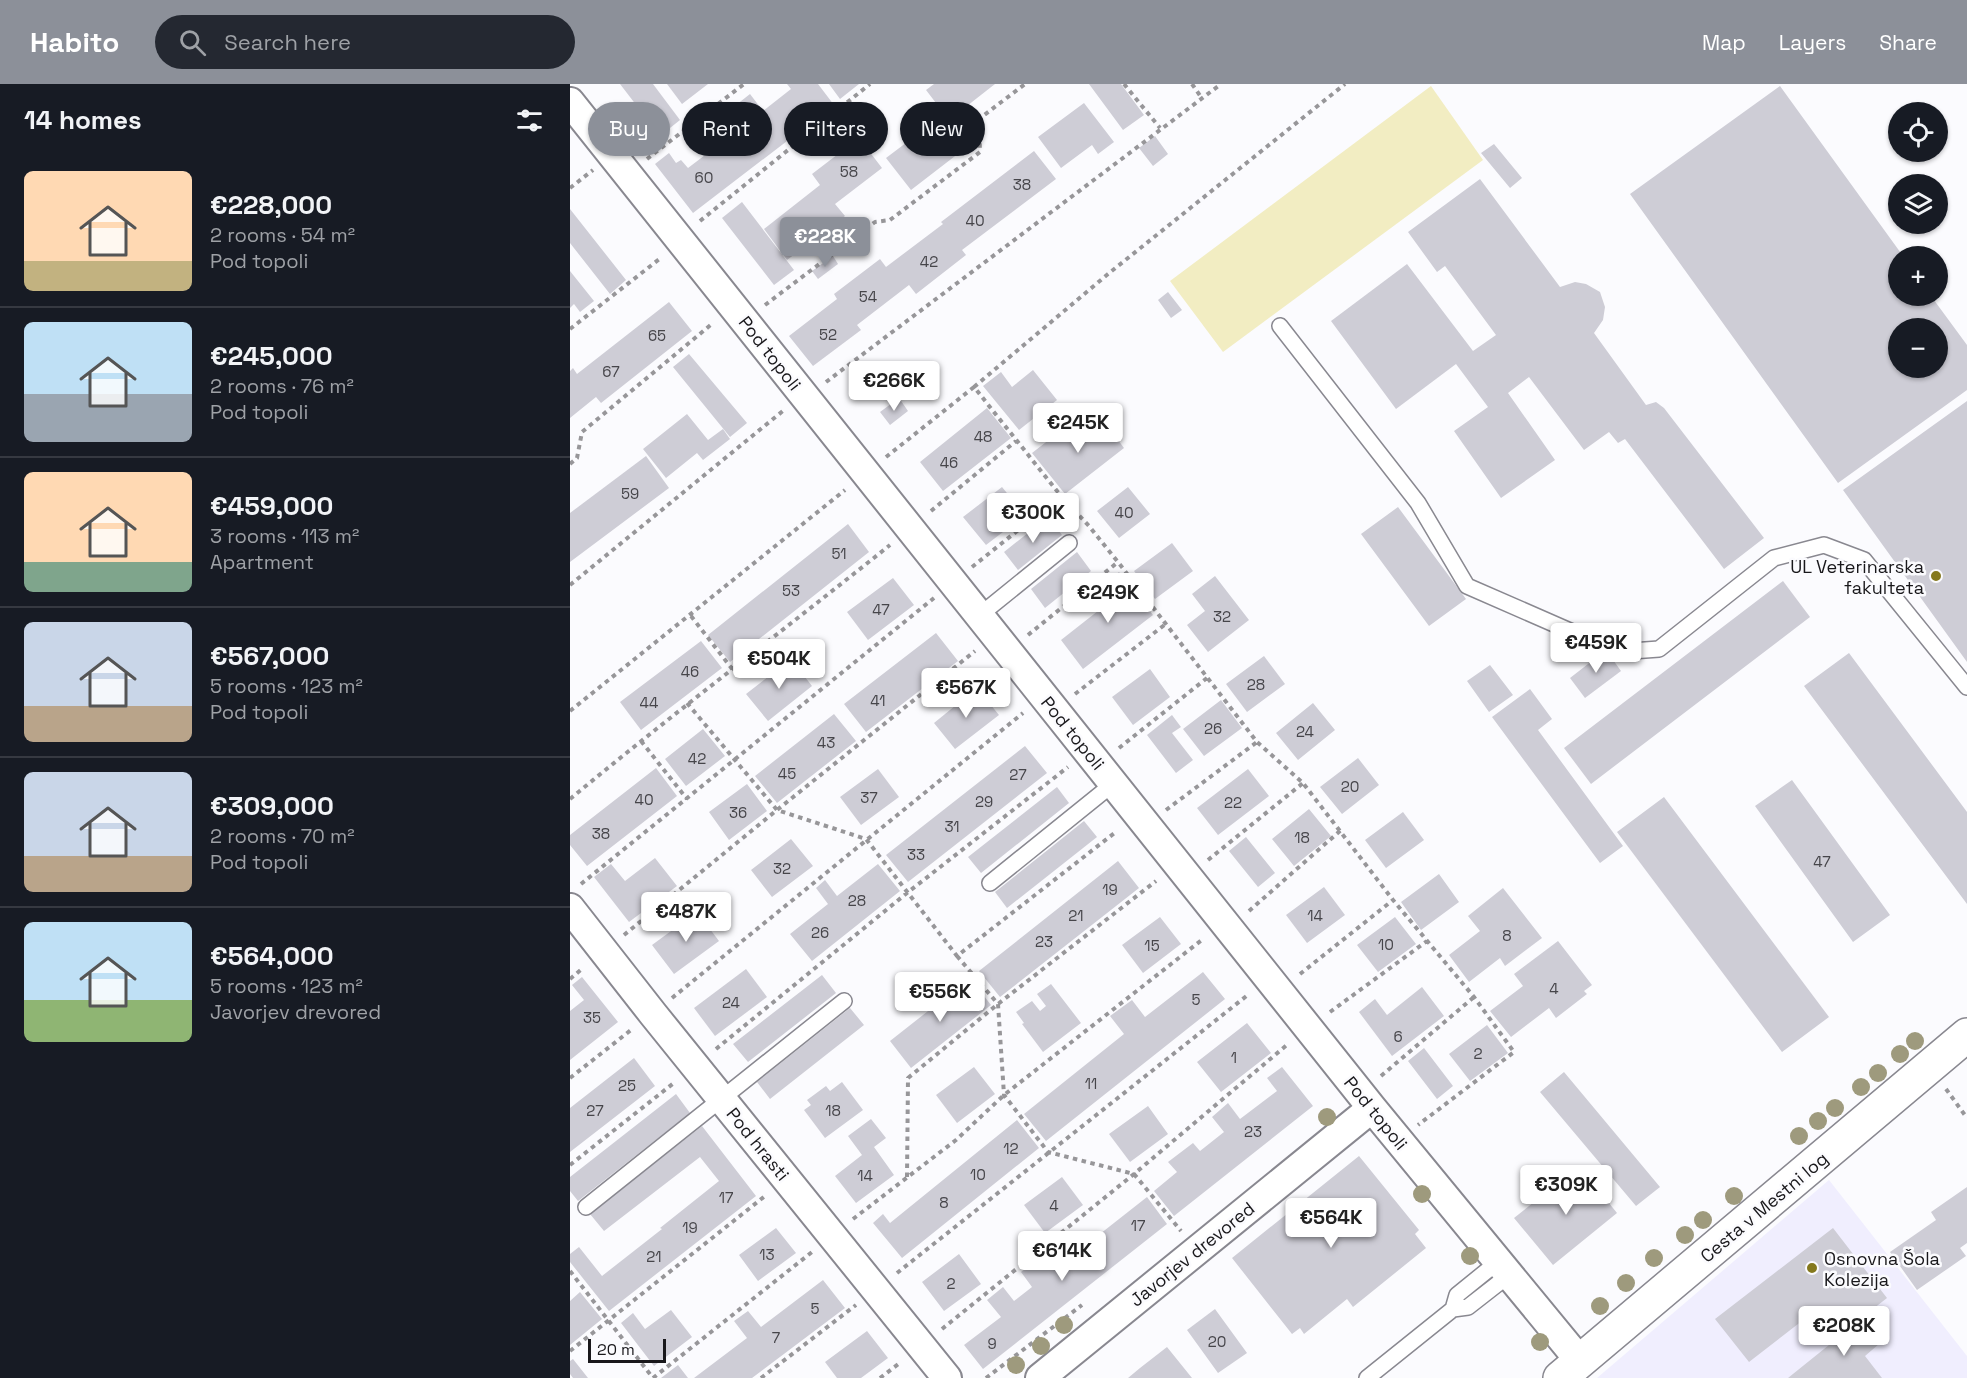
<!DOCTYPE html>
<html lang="en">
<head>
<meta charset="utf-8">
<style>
  :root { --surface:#171b24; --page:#242831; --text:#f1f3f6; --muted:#9ea1a6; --line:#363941; --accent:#8c9099 }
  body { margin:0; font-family:"Space Grotesk",sans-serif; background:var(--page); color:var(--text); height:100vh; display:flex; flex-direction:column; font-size:22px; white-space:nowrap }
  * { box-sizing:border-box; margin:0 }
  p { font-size:20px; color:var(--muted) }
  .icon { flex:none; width:33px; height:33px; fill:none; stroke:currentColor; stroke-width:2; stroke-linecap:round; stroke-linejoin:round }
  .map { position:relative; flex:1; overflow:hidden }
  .sheet { display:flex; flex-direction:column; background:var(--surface); width:570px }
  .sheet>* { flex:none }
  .hud { position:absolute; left:18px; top:18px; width:570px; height:54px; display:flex; gap:12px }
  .controls { position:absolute; left:1318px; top:18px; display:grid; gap:12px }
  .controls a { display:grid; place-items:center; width:60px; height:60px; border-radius:50%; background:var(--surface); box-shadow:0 2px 4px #0004; font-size:30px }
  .scale { position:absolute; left:18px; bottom:15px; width:78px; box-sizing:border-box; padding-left:6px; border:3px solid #19181b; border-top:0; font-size:16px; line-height:21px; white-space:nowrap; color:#19181b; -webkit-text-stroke:4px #fbfbfe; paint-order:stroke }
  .price { position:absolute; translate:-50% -51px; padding:0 14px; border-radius:6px; background:#fff; color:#222; font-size:20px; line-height:39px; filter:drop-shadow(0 2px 3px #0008) }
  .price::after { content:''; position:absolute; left:50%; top:36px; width:18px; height:14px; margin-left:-9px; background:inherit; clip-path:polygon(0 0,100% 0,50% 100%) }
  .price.selected { background:var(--accent); color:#fff }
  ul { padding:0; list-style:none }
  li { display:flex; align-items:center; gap:18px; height:150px; padding:0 24px }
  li+li { border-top:2px solid var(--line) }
  li span { display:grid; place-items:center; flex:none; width:168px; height:120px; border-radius:9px; color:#555 }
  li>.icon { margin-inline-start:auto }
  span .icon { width:72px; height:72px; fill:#fffc; stroke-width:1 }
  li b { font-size:26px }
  h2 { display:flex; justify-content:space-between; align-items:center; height:72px; padding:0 24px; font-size:26px }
  .tag { padding:0 21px; border-radius:27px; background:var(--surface); box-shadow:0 2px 4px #0004; font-size:21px; line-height:54px }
  .tag.selected { background:var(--accent); color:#fff }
  header { display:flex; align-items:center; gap:36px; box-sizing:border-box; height:84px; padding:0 30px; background:var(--accent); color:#fff }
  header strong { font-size:28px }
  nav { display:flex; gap:33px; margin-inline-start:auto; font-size:21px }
  .search { width:420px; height:54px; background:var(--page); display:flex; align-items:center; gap:15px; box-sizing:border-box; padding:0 21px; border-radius:33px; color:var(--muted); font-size:22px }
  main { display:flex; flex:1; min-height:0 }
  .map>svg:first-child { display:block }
  .built { fill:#f0eefe }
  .green { fill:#f2edc2 }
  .building { fill:#cecdd6; fill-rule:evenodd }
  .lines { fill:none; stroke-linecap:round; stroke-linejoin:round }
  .service-casing { stroke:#898890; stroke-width:18 }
  .minor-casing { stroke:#898890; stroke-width:32 }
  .tertiary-casing { stroke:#898890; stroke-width:36 }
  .path { stroke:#979699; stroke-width:4; stroke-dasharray:4.5 4.5; stroke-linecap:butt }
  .service { stroke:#fff; stroke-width:15 }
  .minor { stroke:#fff; stroke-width:28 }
  .tertiary { stroke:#fff; stroke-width:33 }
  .tree { fill:#9e9a7d }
  .poi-dot { fill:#84781d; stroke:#fbfbfe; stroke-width:2 }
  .labels { text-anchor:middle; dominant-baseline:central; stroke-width:5; stroke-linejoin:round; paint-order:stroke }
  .number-label { font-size:15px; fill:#46454a }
  .street-label { font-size:18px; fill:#19181b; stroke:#fbfbfe }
  .poi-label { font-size:18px; fill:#19181b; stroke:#fbfbfe; text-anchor:end }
</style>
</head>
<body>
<header>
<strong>Habito</strong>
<div class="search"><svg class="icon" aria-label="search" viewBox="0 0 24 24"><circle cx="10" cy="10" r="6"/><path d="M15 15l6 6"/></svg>Search here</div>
<nav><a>Map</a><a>Layers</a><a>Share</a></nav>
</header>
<main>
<section class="sheet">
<h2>14 homes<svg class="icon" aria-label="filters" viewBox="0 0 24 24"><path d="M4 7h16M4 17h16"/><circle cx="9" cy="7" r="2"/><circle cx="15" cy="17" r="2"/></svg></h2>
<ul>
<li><span style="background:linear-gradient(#ffd9b3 75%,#c2b280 0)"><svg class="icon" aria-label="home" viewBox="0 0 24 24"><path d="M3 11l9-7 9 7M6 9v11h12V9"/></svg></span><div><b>€228,000</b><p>2 rooms · 54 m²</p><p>Pod topoli</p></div></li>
<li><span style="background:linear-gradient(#bfe0f5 60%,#9aa5b1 0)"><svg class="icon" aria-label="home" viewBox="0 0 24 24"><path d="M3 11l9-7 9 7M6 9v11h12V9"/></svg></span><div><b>€245,000</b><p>2 rooms · 76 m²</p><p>Pod topoli</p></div></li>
<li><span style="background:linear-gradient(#ffd9b3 75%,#7fa58c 0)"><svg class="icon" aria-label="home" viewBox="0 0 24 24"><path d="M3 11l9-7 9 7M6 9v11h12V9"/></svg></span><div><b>€459,000</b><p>3 rooms · 113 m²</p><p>Apartment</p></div></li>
<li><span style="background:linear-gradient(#c9d6e8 70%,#b9a48a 0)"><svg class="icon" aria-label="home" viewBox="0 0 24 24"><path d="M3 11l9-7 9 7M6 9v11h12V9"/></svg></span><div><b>€567,000</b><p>5 rooms · 123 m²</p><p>Pod topoli</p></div></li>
<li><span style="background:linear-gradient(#c9d6e8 70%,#b9a48a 0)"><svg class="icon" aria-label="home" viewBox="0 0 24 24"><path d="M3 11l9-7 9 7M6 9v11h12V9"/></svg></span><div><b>€309,000</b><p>2 rooms · 70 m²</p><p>Pod topoli</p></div></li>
<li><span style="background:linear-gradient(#bfe0f5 65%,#8fb573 0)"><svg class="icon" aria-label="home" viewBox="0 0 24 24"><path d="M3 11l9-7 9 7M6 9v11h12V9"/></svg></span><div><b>€564,000</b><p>5 rooms · 123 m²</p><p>Javorjev drevored</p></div></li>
</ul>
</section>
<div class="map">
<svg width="1397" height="1294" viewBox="0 0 1397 1294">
  <rect width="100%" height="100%" fill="#fbfbfe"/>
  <path class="built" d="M1259 1096 1397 1272V1294H1027Z"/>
  <path class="green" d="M861 2 913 76 653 268 600 197Z"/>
  <path class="building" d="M50 0H83L110 36 90 52Z
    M97 0H138L112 20Z
    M217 0H248L264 21 123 129 85 80 99 69 106 79 111 76 118 84 147 62 133 44 148 33 162 51 179 38 166 21 180 10 193 27 221 5Z
    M259 0H289L270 15Z
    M364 0H425L379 36 356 6Z
    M519 0H551L574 31 553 46Z
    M1210 2 1333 172H1329V212H1361L1397 261V306L1268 399 1060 110ZM1329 244H1368V284H1329Z
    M514 19 544 58 528 70 522 61 491 84 468 53Z
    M365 37 389 69 341 106 316 74Z
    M585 52 598 70 583 82 569 64Z
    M289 54 312 84 265 120 275 132 217 176 194 145 250 101 242 90Z
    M924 60 952 94 940 104 911 69Z
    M464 67 486 95 392 166 396 171 346 210 339 201 287 241 291 246 243 282 219 252 267 215 264 210 310 175 316 183 373 140 371 138Z
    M910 95 990 203 1005 198 1016 200 1030 208 1035 223 1033 236 1024 249 1076 321 1086 318 1094 324 1194 454 1154 485 1055 355 1048 359 1039 348 1014 366 959 293 938 309 985 376 931 414 884 347 918 323 886 280 826 325 761 237 837 180 903 267 926 251 875 182 867 188 838 148Z
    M172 118 224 186 204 201 152 134Z
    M0 125 56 196 40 210 0 159Z
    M263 172 268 180 248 195 242 187Z
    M0 187 24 217 10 228 4 220 0 224Z
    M598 208 612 226 601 234 588 216Z
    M99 218 122 247 31 319 26 313 0 334V287L3 284 7 290Z
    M119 270 177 339 160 353 103 283Z
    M463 286 487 316 449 346 413 302 431 288 442 303Z
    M329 314 338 327 320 341 310 328Z
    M1397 317V578L1273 406Z
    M417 324 441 354 373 407 350 378Z
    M117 330 138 356 153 345 160 355 133 376 127 369 96 394 73 365Z
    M530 332 554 364 495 410 462 369 489 348 497 358Z
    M76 372 99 404 0 478V429Z
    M432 403 455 431 416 461 393 433Z
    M558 403 580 430 549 454 527 427Z
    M828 423 896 515 859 542 791 450Z
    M478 433 492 451 448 486 434 468Z
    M278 440 299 468 160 578 138 551Z
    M602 459 623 487 585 515 564 487Z
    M507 468 521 487 475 524 461 505Z
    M549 488 583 531 513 585 491 556 547 512 536 498Z
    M645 492 679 536 638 568 617 541 635 527 622 510Z
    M323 494 344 521 298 556 277 528Z
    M1213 497 1240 533 1021 700 994 664Z
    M366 549 388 577 296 648 274 620Z
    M131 557 152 584 71 646 50 618Z
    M1036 566 1051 587 1015 614 1000 594Z
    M1279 569 1397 728V820L1234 602Z
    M694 572 715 600 677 628 656 600Z
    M221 575 242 602 198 637 176 610Z
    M920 581 943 611 919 628 897 597Z
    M580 585 600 613 563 641 542 613Z
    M407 604 429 631 385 665 364 639Z
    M960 605 982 635 968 646 1053 762 1030 779 922 633Z
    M651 616 672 644 634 672 613 645Z
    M743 619 765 646 728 676 706 649Z
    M264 630 286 657 207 719 185 692Z
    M602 631 611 643 602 649 623 676 606 689 577 651Z
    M133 645 155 672 116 702 95 675Z
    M455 662 477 689 338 798 316 771Z
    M788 674 809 701 772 730 750 703Z
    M86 684 107 712 17 782 0 761V751Z
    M308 685 329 713 291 741 270 713Z
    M678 685 699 712 648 751 627 724Z
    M1222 696 1320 831 1283 858 1185 722Z
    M177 700 197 727 159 756 139 728Z
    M487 703 499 719 411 789 398 773Z
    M1094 713 1259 933 1212 968 1047 748Z
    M739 725 761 752 724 782 702 755Z
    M833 728 854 756 816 784 795 756Z
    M514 737 527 753 437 824 425 808Z
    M676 753 705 789 688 803 659 767Z
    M221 755 243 782 202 813 181 786Z
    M85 774 107 802 59 838 24 793 41 780 55 797Z
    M548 777 569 804 430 913 409 887Z
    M308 780 330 807 242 877 220 850 258 820 246 804 255 796 267 812Z
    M869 790 889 818 851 846 831 818Z
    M754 803 775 831 737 859 716 831Z
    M933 804 972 854 935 882 930 874 899 898 879 871 910 847 898 832Z
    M127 828 149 857 104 890 82 861Z
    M590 833 611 860 573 889 552 861Z
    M825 833 846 860 808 888 787 861Z
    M988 857 1022 901 1014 907 1017 910 986 934 979 924 941 953 920 927 953 902 944 890Z
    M176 885 197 913 145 952 124 924Z
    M633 888 655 915 476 1057 454 1030 554 950 540 932 562 916 575 933Z
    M252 891 266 909 178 978 163 960Z
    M12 893 48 938 0 976V927L14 916 2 901Z
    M400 894 421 921 341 984 320 957Z
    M481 900 511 939 473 968 452 940 454 939 446 928 462 917 470 927 476 922 467 910Z
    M852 903 874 932 822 972 789 928 805 915 817 931Z
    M280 924 294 941 200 1015 187 998Z
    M677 939 701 969 651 1008 627 978Z
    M917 941 938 969 900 997 879 970Z
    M854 964 883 1002 867 1015 838 977Z
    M64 974 85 1002 0 1068V1024Z
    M404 983 425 1010 387 1039 366 1011Z
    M712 983 743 1022 604 1132 584 1107 607 1088 598 1078 623 1059 630 1067 654 1048 642 1033 658 1019 670 1035 707 1007 697 994Z
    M994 988 1090 1103 1066 1122 970 1008Z
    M272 998 293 1026 255 1054 234 1026 241 1021 237 1016 256 1002 260 1007Z
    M106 1010 120 1029 8 1117 0 1107V1093Z
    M578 1022 598 1050 560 1078 539 1050Z
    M301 1035 316 1054 304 1063 324 1091 286 1119 265 1092 292 1071 278 1052Z
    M447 1036 469 1064 332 1174 303 1139 313 1130 320 1139Z
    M132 1042 186 1112 39 1227 0 1178V1170L9 1163 32 1192 92 1145 90 1144 149 1097 130 1073 34 1147 20 1130Z
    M789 1072 849 1146 845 1150 856 1164 783 1223 777 1215 734 1250 730 1244 722 1250 662 1174Z
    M1009 1082 1047 1129 983 1181 944 1134Z
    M492 1093 513 1121 475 1149 454 1121Z
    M1397 1103V1159L1390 1164 1396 1172 1347 1206 1320 1168 1366 1136 1361 1128Z
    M577 1113 597 1140 413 1285 394 1261 431 1233 417 1216 433 1203 444 1217 462 1203 451 1188 477 1168 488 1183Z
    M206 1144 226 1169 188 1197 169 1171Z
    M1263 1144 1317 1214 1271 1250 1250 1223 1179 1278 1145 1235Z
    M389 1170 411 1200 374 1227 352 1198Z
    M253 1196 275 1224 182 1294H124L177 1254 164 1237 178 1227 191 1243Z
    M10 1208 32 1235 0 1261V1217Z
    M645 1225 677 1269 648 1289 617 1246Z
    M101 1226 122 1253 84 1282 51 1239 63 1229 75 1245Z
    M1290 1236 1309 1260 1295 1272 1312 1294H1218Z
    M297 1247 318 1274 291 1294H267L255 1278Z
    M597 1263 622 1294H558L570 1284Z
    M3 1275 18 1294H3L0 1290V1277Z
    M108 1281 118 1294H91Z"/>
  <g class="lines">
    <g class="service-casing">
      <path id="service" d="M710 242 848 419 897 502 1048 568 1089 565 1204 474 1254 461 1294 476 1397 603
        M410 531 499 459
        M420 799 544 699
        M16 1123 274 917
        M883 1225 887 1211 929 1177
        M797 1294 883 1225 898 1223 939 1191"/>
    </g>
    <g class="minor-casing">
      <path id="minor" d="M0 18 802 1024 1010 1277
        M0 824 83 930 377 1294
        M470 1294 802 1024"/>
    </g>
    <g class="tertiary-casing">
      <path id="tertiary" d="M990 1294 1397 951"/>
    </g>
    <path class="path" d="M554 0 590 44
      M622 0 631 13
      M77 75 174 0
      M0 104 23 86
      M130 137 300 0
      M195 221 305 138 320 136 410 68 409 35 455 0
      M0 245 92 173
      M256 298 651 0
      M404 303 538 190 775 0
      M316 373 404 303 491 412 519 442 548 478 687 658 733 699 823 816 904 913 944 968 848 1041
      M0 380 7 374 12 348 143 239
      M361 427 446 357
      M402 483 491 412
      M0 501 214 326
      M121 532 163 586
      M458 551 548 478
      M505 610 597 539
      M117 619 207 726 296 755 387 872 547 747
      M0 627 275 406
      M71 657 117 715
      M549 664 637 594
      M0 715C105 628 214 546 320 461
      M596 726 687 658
      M638 776 733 699
      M11 800 364 514
      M679 827 771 746
      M54 851 207 726 405 567
      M387 872 428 920 434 1011 478 1068 564 1090 611 1147
      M730 890 823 816
      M0 895 13 884
      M102 914 453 629
      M760 928 857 857
      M146 965 337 809 498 683
      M811 992 904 913
      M0 994 61 946
      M1376 1005 1397 1034
      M0 1081 105 998
      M337 1093 338 994 428 920 586 797
      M283 1135 386 1056 434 1011 633 855
      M0 1187 83 1294
      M327 1189 679 910
      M372 1245 564 1090 718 960
      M0 1267 195 1112
      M83 1294 242 1168
      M191 1294 286 1221
      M310 1294 331 1278
      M416 1294 512 1221"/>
    <use href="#service" class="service"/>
    <use href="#minor" class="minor"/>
    <use href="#tertiary" class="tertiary"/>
  </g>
  <g class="tree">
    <circle cx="1345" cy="957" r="9"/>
    <circle cx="1330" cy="970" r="9"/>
    <circle cx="1308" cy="989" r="9"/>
    <circle cx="1291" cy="1003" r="9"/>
    <circle cx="1265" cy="1024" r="9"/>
    <circle cx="757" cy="1033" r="9"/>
    <circle cx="1248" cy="1037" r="9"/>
    <circle cx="1229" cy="1052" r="9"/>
    <circle cx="852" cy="1110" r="9"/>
    <circle cx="1164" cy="1112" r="9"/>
    <circle cx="1133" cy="1136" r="9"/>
    <circle cx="1115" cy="1151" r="9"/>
    <circle cx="900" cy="1172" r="9"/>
    <circle cx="1084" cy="1174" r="9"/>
    <circle cx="1056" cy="1199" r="9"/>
    <circle cx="1030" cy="1222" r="9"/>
    <circle cx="494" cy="1241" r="9"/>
    <circle cx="970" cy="1258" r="9"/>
    <circle cx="471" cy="1262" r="9"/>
    <circle cx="446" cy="1281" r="9"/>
  </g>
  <g class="poi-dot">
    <circle cx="1366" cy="492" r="6"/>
    <circle cx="1242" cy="1184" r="6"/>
  </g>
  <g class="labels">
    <g class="number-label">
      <text x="279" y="87">58</text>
      <text x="134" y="93">60</text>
      <text x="452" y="100">38</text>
      <text x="405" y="136">40</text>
      <text x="359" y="177">42</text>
      <text x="298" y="212">54</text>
      <text x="258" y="250">52</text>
      <text x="87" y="251">65</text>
      <text x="41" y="287">67</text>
      <text x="413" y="352">48</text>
      <text x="379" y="378">46</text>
      <text x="60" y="409">59</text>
      <text x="554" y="428">40</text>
      <text x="269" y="469">51</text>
      <text x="221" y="506">53</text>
      <text x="311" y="525">47</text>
      <text x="652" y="532">32</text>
      <text x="120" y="587">46</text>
      <text x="686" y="600">28</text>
      <text x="308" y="616">41</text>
      <text x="79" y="618">44</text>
      <text x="643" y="644">26</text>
      <text x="735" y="647">24</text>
      <text x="256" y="658">43</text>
      <text x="127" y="674">42</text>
      <text x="217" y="689">45</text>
      <text x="448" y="690">27</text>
      <text x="780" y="702">20</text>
      <text x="299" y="713">37</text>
      <text x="74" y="715">40</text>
      <text x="414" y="717">29</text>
      <text x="663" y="718">22</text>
      <text x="168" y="728">36</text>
      <text x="382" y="742">31</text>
      <text x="31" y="749">38</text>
      <text x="732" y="753">18</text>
      <text x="346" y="770">33</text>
      <text x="1252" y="777">47</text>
      <text x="212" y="784">32</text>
      <text x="540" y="805">19</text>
      <text x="287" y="816">28</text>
      <text x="506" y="831">21</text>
      <text x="745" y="831">14</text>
      <text x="250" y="848">26</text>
      <text x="937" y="851">8</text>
      <text x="474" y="857">23</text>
      <text x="816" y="860">10</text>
      <text x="582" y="861">15</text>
      <text x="984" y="904">4</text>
      <text x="626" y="915">5</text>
      <text x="161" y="918">24</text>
      <text x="22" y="933">35</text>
      <text x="828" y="952">6</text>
      <text x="908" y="969">2</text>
      <text x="664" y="973">1</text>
      <text x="521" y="999">11</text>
      <text x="57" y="1001">25</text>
      <text x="25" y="1026">27</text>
      <text x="263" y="1026">18</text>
      <text x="683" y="1047">23</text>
      <text x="441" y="1064">12</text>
      <text x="408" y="1090">10</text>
      <text x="295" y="1091">14</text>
      <text x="156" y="1113">17</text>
      <text x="374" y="1118">8</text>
      <text x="484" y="1121">4</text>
      <text x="568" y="1141">17</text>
      <text x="120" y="1143">19</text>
      <text x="197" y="1170">13</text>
      <text x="84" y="1172">21</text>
      <text x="381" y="1199">2</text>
      <text x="245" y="1224">5</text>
      <text x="206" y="1253">7</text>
      <text x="647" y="1257">20</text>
      <text x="422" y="1259">9</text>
    </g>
    <g class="street-label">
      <text transform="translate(200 269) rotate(52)">Pod topoli</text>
      <text transform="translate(503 649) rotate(51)">Pod topoli</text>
      <text transform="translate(806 1029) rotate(51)">Pod topoli</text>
      <text transform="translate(188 1060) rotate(51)">Pod hrasti</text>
      <text transform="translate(1194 1123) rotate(-40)">Cesta v Mestni log</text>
      <text transform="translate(622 1170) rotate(-39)">Javorjev drevored</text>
    </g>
    <g class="poi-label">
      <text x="1354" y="482">UL Veterinarska<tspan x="1354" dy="21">fakulteta</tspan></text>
      <text x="1254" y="1174" text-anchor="start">Osnovna Šola<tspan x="1254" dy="21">Kolezija</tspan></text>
    </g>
  </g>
</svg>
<div class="controls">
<a><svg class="icon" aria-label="locate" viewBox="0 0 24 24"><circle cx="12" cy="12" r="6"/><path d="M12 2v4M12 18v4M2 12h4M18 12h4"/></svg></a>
<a><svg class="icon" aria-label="layers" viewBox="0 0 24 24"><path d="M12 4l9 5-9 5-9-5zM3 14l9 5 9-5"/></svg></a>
<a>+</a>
<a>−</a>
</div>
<div class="scale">20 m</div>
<b class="price selected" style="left:255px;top:184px">€228K</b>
<b class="price" style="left:324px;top:328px">€266K</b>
<b class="price" style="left:508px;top:370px">€245K</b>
<b class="price" style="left:463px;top:460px">€300K</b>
<b class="price" style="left:538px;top:540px">€249K</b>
<b class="price" style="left:1026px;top:590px">€459K</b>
<b class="price" style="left:209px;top:606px">€504K</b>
<b class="price" style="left:396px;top:635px">€567K</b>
<b class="price" style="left:116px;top:859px">€487K</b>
<b class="price" style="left:370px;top:939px">€556K</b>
<b class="price" style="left:996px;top:1132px">€309K</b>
<b class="price" style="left:761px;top:1165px">€564K</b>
<b class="price" style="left:492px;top:1198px">€614K</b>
<b class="price" style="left:1274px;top:1273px">€208K</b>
<div class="hud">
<a class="tag selected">Buy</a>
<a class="tag">Rent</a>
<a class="tag">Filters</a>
<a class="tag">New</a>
</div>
</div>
</main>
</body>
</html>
